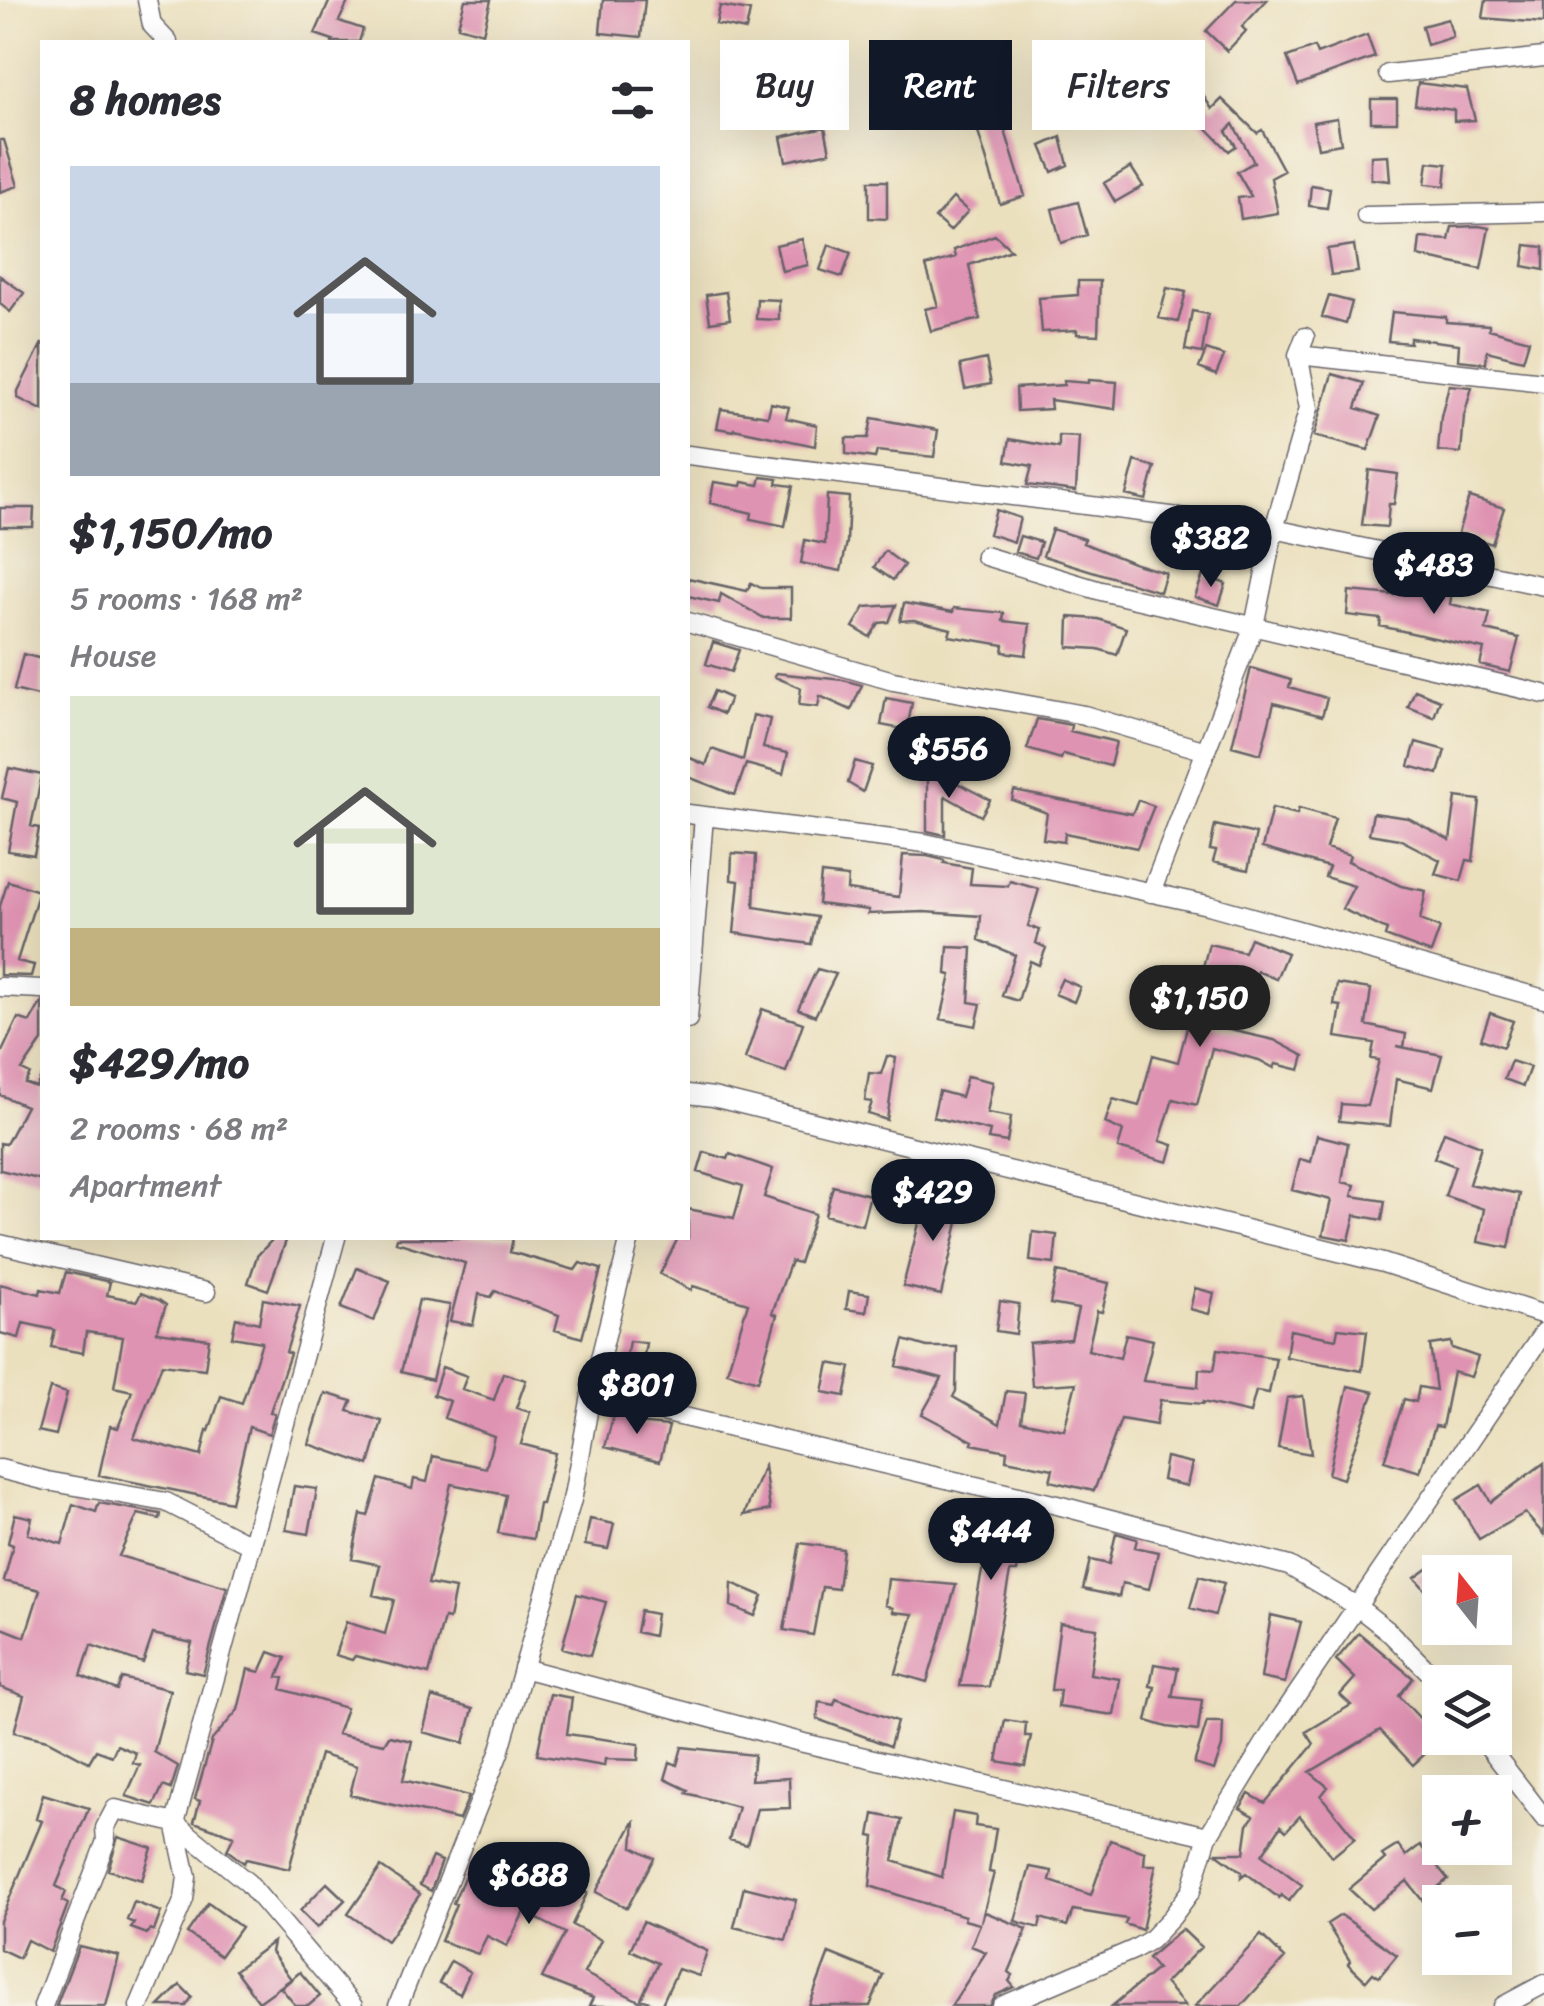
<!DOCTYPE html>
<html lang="en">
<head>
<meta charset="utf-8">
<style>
  :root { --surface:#fff; --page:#f2f2f3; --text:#2b2b33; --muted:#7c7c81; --accent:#111827 }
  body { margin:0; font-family:Sriracha,sans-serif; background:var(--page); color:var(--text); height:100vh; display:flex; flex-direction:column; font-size:38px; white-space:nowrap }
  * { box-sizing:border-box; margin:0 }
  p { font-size:32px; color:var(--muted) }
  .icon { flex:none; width:55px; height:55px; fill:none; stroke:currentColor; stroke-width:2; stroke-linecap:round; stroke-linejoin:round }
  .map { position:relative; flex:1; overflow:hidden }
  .sheet { position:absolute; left:40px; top:40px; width:650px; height:1200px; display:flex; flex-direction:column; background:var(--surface); border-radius:0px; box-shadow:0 10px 40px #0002 }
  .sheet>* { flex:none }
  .hud { position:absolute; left:720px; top:40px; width:672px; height:90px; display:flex; gap:20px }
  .needle { width:65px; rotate:343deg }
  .controls { position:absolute; left:1422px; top:1555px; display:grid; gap:20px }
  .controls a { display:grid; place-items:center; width:90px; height:90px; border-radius:0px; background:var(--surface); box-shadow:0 10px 40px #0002; font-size:50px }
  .price { position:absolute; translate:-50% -85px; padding:0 22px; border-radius:35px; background:var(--accent); color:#fff; font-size:32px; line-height:65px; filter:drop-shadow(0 2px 5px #0008) }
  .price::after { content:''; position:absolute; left:50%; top:60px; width:30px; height:22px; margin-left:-15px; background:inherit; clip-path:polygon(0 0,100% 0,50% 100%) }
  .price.on { background:#222; color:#fff }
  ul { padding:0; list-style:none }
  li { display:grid; align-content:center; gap:20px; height:530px; padding:0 30px }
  li span { display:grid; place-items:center; height:310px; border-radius:0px; color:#555 }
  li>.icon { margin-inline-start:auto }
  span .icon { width:180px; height:180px; fill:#fffc; stroke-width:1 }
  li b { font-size:42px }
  h2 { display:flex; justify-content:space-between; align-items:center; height:120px; padding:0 30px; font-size:42px }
  .chip { padding:0 35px; border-radius:0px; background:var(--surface); box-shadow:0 10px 40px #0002; font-size:35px; line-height:90px }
  .chip.on { background:var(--accent); color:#fff }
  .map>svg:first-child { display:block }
  .building { fill:#df93b2 }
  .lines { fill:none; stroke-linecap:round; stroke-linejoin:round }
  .minor-casing { stroke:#686469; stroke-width:21 }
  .minor { stroke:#fff; stroke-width:18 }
</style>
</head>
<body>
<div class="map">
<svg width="1544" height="2006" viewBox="0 0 1544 2006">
  <rect width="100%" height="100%" fill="#f7f3e8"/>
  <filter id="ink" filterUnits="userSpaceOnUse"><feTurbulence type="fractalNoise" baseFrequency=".01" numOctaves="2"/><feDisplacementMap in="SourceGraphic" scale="20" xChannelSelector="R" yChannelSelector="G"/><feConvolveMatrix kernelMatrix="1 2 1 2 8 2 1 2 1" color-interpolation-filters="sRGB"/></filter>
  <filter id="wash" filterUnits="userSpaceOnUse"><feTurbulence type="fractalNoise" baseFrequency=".0048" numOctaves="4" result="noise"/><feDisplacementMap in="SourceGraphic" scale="40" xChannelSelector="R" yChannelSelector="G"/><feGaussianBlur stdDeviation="2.25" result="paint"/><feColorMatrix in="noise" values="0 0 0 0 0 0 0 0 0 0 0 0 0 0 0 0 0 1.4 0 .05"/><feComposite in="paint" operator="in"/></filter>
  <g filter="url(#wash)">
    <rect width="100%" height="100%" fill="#ebe0be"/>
    <g id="blocks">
      <path class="building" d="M330 0H349L339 21 363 29 359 42H332L333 40 315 34Z
        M465 0H491L483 33 458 26Z
        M603 0H645L641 37 600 33Z
        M1236 0H1267L1242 27 1246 31 1227 51 1206 31Z
        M1486 0H1544V23L1483 18Z
        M720 6 750 11 746 30 716 24Z
        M1448 19 1453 37 1427 45 1422 26Z
        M1367 35 1375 57 1298 85 1287 57 1314 47 1317 54Z
        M1148 48 1159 78 1132 88 1121 58Z
        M1191 77 1212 109 1222 99 1257 133 1262 130 1284 171 1271 178 1278 213 1241 219 1238 198 1251 196 1237 172 1254 162 1233 124 1226 131 1236 146 1229 151 1197 118 1177 85Z
        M1418 83 1467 89 1475 120 1454 121V110L1415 105Z
        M1371 99H1397V122H1371Z
        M996 101 1025 196 1000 204 971 109Z
        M1337 118 1341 144 1318 148 1313 122Z
        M825 127 830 152 786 161 781 137Z
        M1061 137 1068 165 1052 172 1041 146Z
        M0 140H4L18 186 0 192Z
        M1388 155 1390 181 1371 179V156Z
        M1428 162 1447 164 1445 186 1425 184Z
        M1131 167 1143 186 1115 202 1104 183Z
        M869 181H887V219L869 218Z
        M1311 185 1330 188 1327 208 1309 206Z
        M953 198 968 211 950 231 935 218Z
        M1078 202 1087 235 1061 243 1052 209Z
        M1479 226 1489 228 1481 269 1418 256 1420 238 1449 240 1452 227Z
        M995 235 1011 250 969 265 980 319 931 331 925 309 938 306 926 266 956 257 954 250Z
        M802 239 808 265 782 271 776 245Z
        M829 245 851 253 842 277 820 270Z
        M1354 245 1358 272 1331 275 1327 249Z
        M1526 245 1544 247V270L1523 266Z
        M0 276 24 293 10 312 0 304Z
        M1078 281H1100L1098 335 1077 334V330L1042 332 1039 298 1078 295Z
        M1167 288 1186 292 1178 322 1159 318Z
        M726 292 730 319 710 322 706 295Z
        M1329 296 1352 302 1346 324 1322 317Z
        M757 299 779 300V320L756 319Z
        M1192 311 1208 314 1202 353 1185 350Z
        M1392 312 1446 317V322L1489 325V329L1529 340 1523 360 1487 351 1486 363 1458 360 1459 344 1410 338V343L1388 341Z
        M42 343V410L18 398V391Z
        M1206 350 1224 356 1216 375 1199 368Z
        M986 359 991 384 965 389 960 365Z
        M1332 374 1364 383 1356 408 1380 416 1368 450 1314 436Z
        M1089 380 1117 382 1115 409 1050 400 1051 409 1017 411 1016 388 1064 385V381L1089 383Z
        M1449 385 1472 387 1464 416 1461 453 1438 451 1441 417Z
        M771 403 789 407 786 418 817 425 815 446 734 429V431L717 428 721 409 768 416Z
        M872 418 938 430 934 457 877 451 875 458 846 454V438H868Z
        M1059 436 1079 437 1076 491 1027 485 1032 466 1006 461 1010 439 1059 448Z
        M1135 461 1155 467 1146 500 1126 495Z
        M1369 470 1398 474 1394 504H1389L1387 527 1362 525Z
        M761 477 778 479 777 484 793 486 785 526 751 519 752 513 710 503 714 482 741 486 742 482 759 485Z
        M827 495 849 497 847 542 841 571 801 563 805 540 825 544Z
        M1469 497 1504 508 1492 544 1458 533Z
        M0 508H34L33 527H0Z
        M996 510 1020 518 1014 542 989 534Z
        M1052 529 1085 539 1083 543 1133 563 1166 573 1160 592 1043 556Z
        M1020 536 1041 542 1036 558 1015 552Z
        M885 551 904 565 893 580 874 567Z
        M1398 570 1436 576 1434 587 1452 591 1450 604 1490 613 1486 630 1519 638 1510 672 1480 665 1484 649 1380 626 1381 619 1347 615 1349 591 1394 595Z
        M1203 575 1226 584 1219 605 1195 597Z
        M688 578 747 591 751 583 761 588H791V618H764L721 594 719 603 688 596Z
        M904 603 953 612 954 608 1004 613 1003 621 1030 624 1026 655 1003 652 1004 645 949 636 951 629 914 620 900 621Z
        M896 605 889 622 879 623 870 637 853 627 865 607Z
        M1069 617 1098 619 1126 628 1117 655 1098 649 1068 647Z
        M713 642 739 650 731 672 706 664Z
        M23 654 42 659V697L14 690Z
        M1251 668 1291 680 1289 687 1327 698 1322 716 1274 703 1261 754 1232 746Z
        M776 673 843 680 862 685 851 710 820 696 818 707 799 705 801 688 775 677Z
        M1415 690 1440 700 1434 717 1408 707Z
        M714 691 730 698 723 714 707 707Z
        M886 698 912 703 907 730 881 725Z
        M753 715 770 719 763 748 788 753 783 774 746 764 735 795 688 777V757L706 765 712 749 743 760Z
        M1037 719 1071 725 1070 731 1116 742 1110 766 1063 754 1061 759 1027 749Z
        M1416 742 1445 750 1438 774 1409 766Z
        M855 761 872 766 863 792 848 783Z
        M9 768 42 775 31 826 39 828 34 855 8 851 17 802 2 798Z
        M940 774 990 800 981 816 945 796V835L927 831V776L939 779Z
        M1014 791 1132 814 1138 800 1154 806 1137 848 1065 833 1064 842 1043 839 1047 813 1012 800Z
        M1456 797 1480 800 1473 861 1467 860 1461 881 1435 874 1440 860 1399 839 1369 834 1373 813 1408 818 1450 840Z
        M1272 808 1297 814 1299 808 1335 818 1326 848 1350 855 1348 861 1401 886 1426 891 1420 920 1440 928 1431 953 1385 936 1387 930 1342 909 1354 886 1325 877 1329 867 1262 848Z
        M1215 825 1256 834 1248 870 1213 862 1216 851 1210 850Z
        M732 853 756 855 754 907 817 917 811 944 734 933 739 881 731 880Z
        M903 855 927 856 944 860V863L972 868 970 884 1008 886 1010 881 1039 889 1028 926 1040 930 1036 943 1046 948 1039 965 1030 961 1018 1001 1002 996 1015 955 979 940 981 916 924 912 868 914 869 910 818 904 821 874 848 877 847 890 899 897Z
        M8 881 39 891 17 961 34 965 31 976 0 975V906Z
        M1250 938 1287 953 1276 979 1257 971 1251 991 1223 983 1212 1026 1274 1040 1304 1056 1300 1070 1276 1064 1274 1068 1259 1060 1212 1048 1197 1105 1173 1099 1160 1141 1173 1145 1168 1162 1118 1148 1123 1131 1105 1123 1113 1099 1139 1106 1153 1055 1178 1062 1209 944 1244 952Z
        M948 947 972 948 969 1002 981 1004 976 1026 941 1019 951 975 946 974Z
        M817 969 836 974 815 1016 798 1009Z
        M1062 979 1080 987 1074 1002 1055 994Z
        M1337 984 1371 989 1366 1025 1406 1034 1404 1047 1396 1046 1442 1055 1433 1088 1396 1079 1390 1126 1339 1121 1341 1104 1367 1106 1379 1060 1371 1059 1374 1043 1336 1037 1341 1006 1334 1005Z
        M42 1001V1041L22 1070 30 1074 25 1083 36 1087 42 1075V1180L0 1170V1143L6 1144 26 1106 0 1095V1056L18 1018 30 1022Z
        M762 1009 803 1023 786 1072 745 1059Z
        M1490 1013 1513 1021 1503 1047 1481 1039Z
        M887 1056 896 1058 887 1120 868 1114 872 1102 865 1101 869 1073 881 1074Z
        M1511 1061 1530 1067 1523 1086 1504 1079Z
        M967 1076 993 1082 987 1113 1011 1117 1007 1142 988 1139 990 1131 933 1117 939 1091 961 1097Z
        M1444 1132 1481 1146 1469 1184 1520 1194 1509 1248 1478 1242 1484 1209 1445 1196 1455 1166 1434 1158Z
        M1317 1135 1348 1143 1342 1182 1355 1185 1352 1196 1385 1201 1382 1220 1355 1215 1349 1240 1323 1235 1331 1200 1292 1190 1300 1159 1311 1162Z
        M704 1152 728 1159 730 1154 773 1169 764 1197 815 1214 799 1263 791 1261 772 1313 777 1315 758 1381 727 1372 748 1303 693 1286 691 1290 660 1274 678 1238H688V1209L734 1218 743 1186 698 1172Z
        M833 1186 870 1195 862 1225 825 1215Z
        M928 1188 950 1195 946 1206 961 1210 941 1295 903 1286Z
        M1033 1232 1057 1235 1054 1264 1030 1261Z
        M274 1238H287L268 1290 248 1283 257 1256Z
        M397 1238H513L510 1252 575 1270 580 1263 601 1269 582 1338 555 1330 559 1315 495 1291 491 1297 479 1294 473 1325 450 1321 465 1263 396 1242Z
        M357 1268 390 1281 374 1321 341 1308Z
        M66 1272 110 1282 107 1295 137 1301 141 1293 159 1300 166 1305 157 1332 209 1339 205 1369 162 1364 134 1438 201 1456 207 1430 209 1431 221 1396 242 1403 262 1342 232 1337 236 1318 259 1323 263 1299 300 1306 286 1352 290 1354 270 1412 275 1414 269 1434 249 1427 231 1502 99 1475 110 1426 118 1428 132 1391 114 1387 123 1337 86 1332 83 1353 51 1347 55 1330 23 1323 19 1338 0 1333V1284L40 1294 41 1289 60 1293Z
        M1057 1272 1109 1283 1102 1312 1097 1311 1088 1350 1120 1358 1126 1334 1153 1340 1143 1381 1198 1387 1199 1369 1214 1370 1218 1349 1276 1358 1269 1393 1256 1391 1250 1413 1203 1402V1404L1160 1400 1156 1425 1121 1419 1094 1491 1050 1481 1053 1469 1006 1460 1007 1451 972 1444 973 1441 922 1414 942 1378 897 1366 904 1340 927 1347H957L956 1391 953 1397 1000 1424 1006 1391 1025 1393 1021 1421 1064 1430 1076 1383 1032 1386 1029 1343 1071 1339 1078 1309 1050 1304Z
        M1195 1288 1214 1293 1209 1314 1190 1309Z
        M849 1291 869 1294 866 1312 846 1309Z
        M419 1300 450 1305 432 1380 401 1372Z
        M1000 1301 1019 1304 1016 1334 996 1331Z
        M1338 1328 1367 1331 1362 1371 1286 1357 1290 1330 1336 1339Z
        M629 1341 646 1343 641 1372 624 1369Z
        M1451 1342 1452 1348 1478 1357 1471 1377 1453 1372 1442 1427 1435 1426 1420 1472 1384 1461 1404 1399 1416 1402 1419 1387 1436 1390 1430 1345Z
        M829 1363 851 1367 845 1396 823 1392Z
        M442 1367 467 1376 462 1389 494 1400 503 1373 526 1380 516 1408 530 1412 521 1444 555 1453 542 1504H539L533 1539 498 1533 506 1495 451 1484 428 1584 455 1589 449 1619 444 1618 429 1674 355 1656 352 1660 335 1655 346 1622 385 1634 394 1600 373 1595 380 1565 352 1559 361 1514 368 1516 379 1479 412 1489 414 1479 427 1482 433 1456 486 1468 494 1436 444 1418 450 1401 433 1395Z
        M1348 1386 1374 1392 1343 1479 1328 1474Z
        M50 1388 67 1393 56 1435 38 1431Z
        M325 1393 352 1401 348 1411 382 1421 369 1465 309 1444Z
        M1303 1396 1311 1454 1278 1448 1287 1398Z
        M614 1413 637 1419 636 1423 669 1426 660 1461 605 1447Z
        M1166 1457 1192 1463 1187 1486 1162 1480Z
        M1544 1463V1535L1525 1513 1479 1539 1456 1500 1481 1485 1491 1502Z
        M764 1466 770 1510 744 1515Z
        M294 1486 317 1489 309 1534 286 1530Z
        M99 1503 161 1514 160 1519 138 1514 119 1556 227 1587 203 1674 185 1670 192 1643 153 1634 143 1663 91 1645 81 1676 117 1690 122 1678 170 1690 154 1752 178 1766 171 1789 163 1786 154 1805 126 1796 140 1765 133 1763 136 1753 117 1745 112 1756 96 1750 89 1762 47 1740 14 1732 24 1696 0 1687V1627L25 1637 40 1590 4 1581 13 1545 8 1543 15 1514 32 1518 28 1534 62 1544 73 1504 96 1512Z
        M991 1511 1036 1520 1027 1567 1018 1565 1017 1572H1010L989 1687 960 1686 982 1571 996 1549 944 1537 949 1513 988 1522Z
        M590 1519 614 1524 608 1549 585 1545Z
        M1116 1533 1137 1539 1135 1547 1158 1552 1149 1589 1122 1583 1119 1597 1083 1589 1090 1560 1109 1564Z
        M800 1543 843 1549 838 1589 822 1587 813 1635 784 1630Z
        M1440 1560V1607L1415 1578Z
        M1199 1576 1224 1583 1215 1615 1190 1608Z
        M888 1579 956 1585 927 1682 896 1673 913 1614 893 1612V1608L885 1605Z
        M732 1583 763 1596 755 1616 731 1606Z
        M577 1594 606 1602 590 1656 562 1648Z
        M640 1611 656 1614 653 1636 636 1632Z
        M1271 1615 1301 1622 1285 1683 1261 1678Z
        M1060 1623 1097 1628 1090 1674 1120 1679 1114 1715 1058 1707 1060 1690H1051Z
        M1359 1633 1413 1678 1399 1696 1440 1740 1413 1765 1380 1730 1310 1772 1328 1787 1321 1796 1355 1838 1332 1857 1300 1816 1286 1831 1281 1826 1262 1855 1302 1885 1289 1901 1281 1895 1279 1898 1246 1873 1241 1877 1242 1872 1216 1853H1244L1248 1824 1254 1816 1240 1808 1249 1794 1265 1803 1314 1744 1306 1732 1351 1705 1340 1695 1355 1678 1336 1660Z
        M269 1652 286 1658 278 1677 284 1678 281 1689 346 1708 337 1734 384 1744 389 1736 412 1741 403 1780 469 1796 459 1820 350 1795 357 1766 320 1754 289 1869 246 1859 244 1863 227 1850 234 1836 194 1822 200 1801 195 1799 212 1740 238 1710 248 1669 260 1672Z
        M1154 1664 1178 1668 1172 1697 1202 1700 1198 1731 1167 1727 1147 1721 1155 1687 1150 1686Z
        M550 1694 572 1698 567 1734 639 1744 638 1760 605 1759 604 1766 537 1755Z
        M432 1697 473 1709 464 1743 423 1732Z
        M836 1699 897 1721 890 1746 817 1719 819 1702 834 1705Z
        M1005 1720 1026 1723 1025 1736H1031L1025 1766 997 1761Z
        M1207 1722H1223L1222 1747 1214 1770 1194 1764Z
        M682 1747 754 1755 751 1780 789 1778 790 1808 757 1809 747 1845 729 1840 738 1807 686 1793 688 1790 665 1779 670 1762 677 1765Z
        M43 1794 89 1808 56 1886 66 1892 62 1901 68 1904 50 1952 27 1940 19 1958 0 1949V1921L42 1821 36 1819Z
        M953 1812 976 1816 975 1826 996 1829 989 1872 994 1873 981 1922 985 1912 1027 1929 1009 1972 1013 1975 1009 1981 1014 1987 996 1995 990 2006H951L986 1952 971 1946 980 1924 964 1920 965 1916 870 1886 875 1837 870 1836 874 1814 902 1820 893 1861 942 1877Z
        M635 1820 633 1847 654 1858 627 1908 596 1892Z
        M118 1837 152 1848 142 1880 108 1870Z
        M1110 1840 1145 1852 1144 1865H1156L1142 1930 1125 1924 1127 1919 1073 1910 1067 1926 1041 1918 1039 1928 1015 1921 1030 1867 1052 1871 1050 1881 1091 1895Z
        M1398 1845 1406 1856 1420 1845 1448 1879 1422 1900 1407 1881 1371 1909 1349 1889 1385 1859 1382 1855Z
        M432 1857 442 1861 431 1891 420 1885Z
        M472 1859 510 1878 513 1872 566 1899 571 1886 587 1893 572 1925 601 1940 584 1973 649 2006H589L593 1998 542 1978 565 1933 524 1912 507 1946 487 1936 478 1954 441 1941 456 1904 453 1903Z
        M381 1867 420 1894 387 1941 348 1914Z
        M327 1883 345 1900 317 1928 300 1911Z
        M744 1887 796 1900 786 1940 734 1927Z
        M134 1902 161 1912 154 1931 150 1929 147 1934 131 1928 134 1923 127 1920Z
        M208 1903 241 1927 220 1956 187 1933Z
        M1341 1915 1397 1955 1379 1977 1373 1973 1366 1981 1348 1964 1350 1961 1327 1924Z
        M643 1922 707 1951 699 1976 678 1969 661 2006 641 1999 658 1963 630 1950Z
        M1182 1929 1201 1947 1165 1983 1185 2006H1112L1157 1969 1148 1958Z
        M1261 1935 1285 1958 1241 2006H1195Z
        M273 1942 271 1952 291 1979 259 2002 235 1970Z
        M79 1946 119 1956 106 2006H56Z
        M829 1953 883 1975 870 2006H809Z
        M451 1961 470 1972 460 1994 439 1983Z
        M300 1972 320 1996 308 2006H296L281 1988Z
        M180 1985 192 1997 186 2006H159Z"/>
    </g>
  </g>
  <g filter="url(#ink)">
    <use href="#blocks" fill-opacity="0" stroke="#686469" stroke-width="2.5"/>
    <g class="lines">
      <g class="minor-casing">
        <path id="minor" d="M147 0 152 25 168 42
          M1388 74 1544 57
          M1366 216 1544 212
          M1298 355 1544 382
          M688 455 1274 529 1544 586
          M985 556 1101 591 1544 694
          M688 622 893 681 1084 715 1206 751
          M688 814 925 843 1212 906 1544 999
          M1151 893 1254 626 1274 529 1309 408 1298 355 1305 337
          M0 987 42 989
          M688 1019 704 816
          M688 1094 713 1097 1383 1263 1544 1315
          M0 1244 206 1292
          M591 1395 1061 1506 1289 1566 1355 1605 1387 1630 1440 1683
          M0 1469 47 1481 166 1502 252 1546
          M523 1668 804 1743 1208 1836
          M1482 1738 1544 1818
          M43 2006 106 1841 105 1828 115 1809 175 1823 248 1883 353 2006
          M139 2006 184 1899 187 1877 175 1823 336 1238
          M398 2006 499 1753 573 1496 591 1395 630 1238
          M1002 2006 1133 1950 1150 1940 1172 1917 1191 1891 1208 1836 1278 1722 1544 1332
          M1503 2006 1544 1984"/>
      </g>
      <use href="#minor" class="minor"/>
    </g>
  </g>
</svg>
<div class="controls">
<a><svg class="needle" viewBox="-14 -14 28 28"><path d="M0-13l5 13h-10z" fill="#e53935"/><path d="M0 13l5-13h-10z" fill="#7c7c81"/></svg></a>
<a><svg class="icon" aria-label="layers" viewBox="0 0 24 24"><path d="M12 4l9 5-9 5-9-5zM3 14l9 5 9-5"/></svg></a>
<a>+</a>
<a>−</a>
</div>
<b class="price" style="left:1211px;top:590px">$382</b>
<b class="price" style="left:1434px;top:617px">$483</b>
<b class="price" style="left:949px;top:801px">$556</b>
<b class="price on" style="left:1200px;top:1050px">$1,150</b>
<b class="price" style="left:933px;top:1244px">$429</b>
<b class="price" style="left:637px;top:1437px">$801</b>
<b class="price" style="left:991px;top:1583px">$444</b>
<b class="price" style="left:529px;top:1927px">$688</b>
<div class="hud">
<a class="chip">Buy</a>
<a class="chip on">Rent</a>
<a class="chip">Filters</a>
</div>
<section class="sheet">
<h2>8 homes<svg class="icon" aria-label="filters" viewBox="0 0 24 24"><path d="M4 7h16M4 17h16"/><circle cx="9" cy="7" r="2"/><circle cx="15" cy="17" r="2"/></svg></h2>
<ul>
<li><span style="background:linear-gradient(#c9d6e8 70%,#9aa5b1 0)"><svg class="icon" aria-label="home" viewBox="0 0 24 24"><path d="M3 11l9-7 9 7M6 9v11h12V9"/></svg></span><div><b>$1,150/mo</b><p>5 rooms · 168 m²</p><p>House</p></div></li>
<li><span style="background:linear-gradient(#dfe7d0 75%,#c2b280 0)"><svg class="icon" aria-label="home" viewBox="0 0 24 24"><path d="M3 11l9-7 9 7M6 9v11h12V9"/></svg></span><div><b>$429/mo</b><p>2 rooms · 68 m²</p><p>Apartment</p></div></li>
</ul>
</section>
</div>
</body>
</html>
